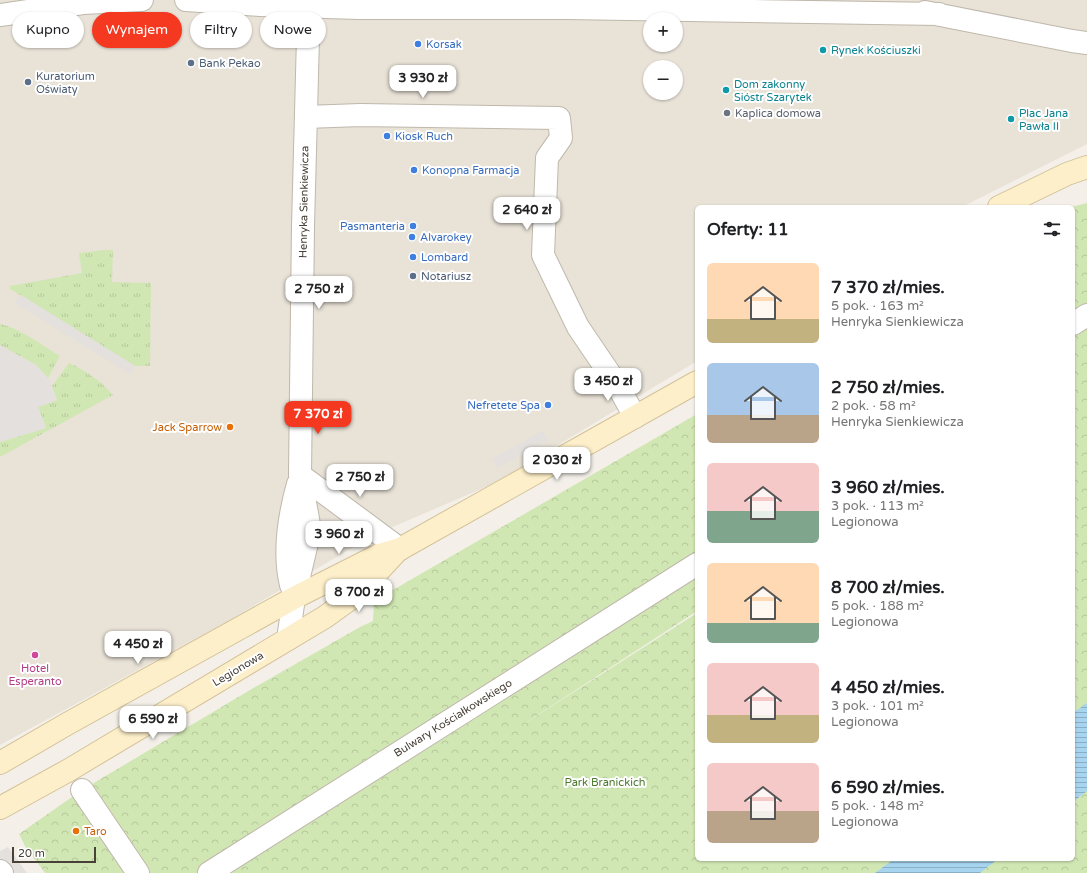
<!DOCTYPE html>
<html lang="pl">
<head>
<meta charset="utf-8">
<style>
  :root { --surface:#fff; --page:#f6f6f6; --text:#202124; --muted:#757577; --accent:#f43920 }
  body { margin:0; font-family:"Varela Round",sans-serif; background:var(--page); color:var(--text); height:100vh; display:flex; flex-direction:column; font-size:15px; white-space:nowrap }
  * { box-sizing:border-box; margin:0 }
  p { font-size:13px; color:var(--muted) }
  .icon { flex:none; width:22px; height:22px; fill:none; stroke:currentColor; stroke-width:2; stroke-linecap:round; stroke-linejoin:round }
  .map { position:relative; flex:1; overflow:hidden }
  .details { position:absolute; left:695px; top:205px; width:380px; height:656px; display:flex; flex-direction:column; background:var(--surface); border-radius:6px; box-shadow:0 1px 3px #0004 }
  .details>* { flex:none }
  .hud { position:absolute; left:12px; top:12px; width:380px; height:36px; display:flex; gap:8px }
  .buttons { position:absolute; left:643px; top:12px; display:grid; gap:8px }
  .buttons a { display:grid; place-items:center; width:40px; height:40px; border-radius:50%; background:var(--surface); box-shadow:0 1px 3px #0004; font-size:20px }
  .scale { position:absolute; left:12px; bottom:10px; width:84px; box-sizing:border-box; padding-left:4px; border:2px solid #484137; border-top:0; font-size:11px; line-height:14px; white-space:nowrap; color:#484137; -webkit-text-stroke:3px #fff; paint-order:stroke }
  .price { position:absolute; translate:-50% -34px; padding:0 9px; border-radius:8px; background:#fff; color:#222; font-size:13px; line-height:26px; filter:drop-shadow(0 1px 2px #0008) }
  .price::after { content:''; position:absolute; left:50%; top:24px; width:12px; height:9px; margin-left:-6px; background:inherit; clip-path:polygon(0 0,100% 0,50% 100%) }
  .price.active { background:var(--accent); color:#fff }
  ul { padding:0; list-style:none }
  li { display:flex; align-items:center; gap:12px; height:100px; padding:0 12px }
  li span { display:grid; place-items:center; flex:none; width:112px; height:80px; border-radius:6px; color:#555 }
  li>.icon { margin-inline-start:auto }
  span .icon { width:48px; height:48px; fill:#fffc; stroke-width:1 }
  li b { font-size:17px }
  h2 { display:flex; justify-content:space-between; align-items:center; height:48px; padding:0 12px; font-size:17px }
  .pill { padding:0 14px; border-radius:18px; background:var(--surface); box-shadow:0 1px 3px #0004; font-size:14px; line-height:36px }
  .pill.active { background:var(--accent); color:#fff }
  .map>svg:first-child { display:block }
  .residential { fill:#e8e2d7; fill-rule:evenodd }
  .grass { fill:url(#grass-tufts) }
  .park { fill:url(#park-crowns) }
  .parking { fill:#e3e0dd }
  .water { fill:url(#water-rules) }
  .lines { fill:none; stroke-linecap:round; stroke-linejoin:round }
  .pedestrian-casing { stroke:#bfb8ac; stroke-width:24 }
  .minor-casing { stroke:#bfb8ac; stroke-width:24 }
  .tertiary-casing { stroke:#bfb8ac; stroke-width:24 }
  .secondary-casing { stroke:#d3c299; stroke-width:24 }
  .pedestrian { stroke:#fff; stroke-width:22 }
  .minor { stroke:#fff; stroke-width:22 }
  .tertiary { stroke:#fff; stroke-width:22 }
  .secondary { stroke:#fdefca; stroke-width:22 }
  .shop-dot { fill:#3f7fe0; stroke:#fff; stroke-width:1.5 }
  .culture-dot { fill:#0f9aa8; stroke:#fff; stroke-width:1.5 }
  .service-dot { fill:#5c6f8a; stroke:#fff; stroke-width:1.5 }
  .worship-dot { fill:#6b7280; stroke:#fff; stroke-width:1.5 }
  .food-dot { fill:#e8710a; stroke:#fff; stroke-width:1.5 }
  .hotel-dot { fill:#d1479c; stroke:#fff; stroke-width:1.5 }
  .labels { text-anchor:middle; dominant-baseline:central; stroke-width:4; stroke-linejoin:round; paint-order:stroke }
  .shop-label { font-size:11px; fill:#366cbe; stroke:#fff; text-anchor:start }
  .culture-label { font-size:11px; fill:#0d838f; stroke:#fff; text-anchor:start }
  .service-label { font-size:11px; fill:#4e5e75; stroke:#fff; text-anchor:start }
  .worship-label { font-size:11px; fill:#5b616d; stroke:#fff; text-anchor:start }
  .street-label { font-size:11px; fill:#484137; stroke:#fff }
  .food-label { font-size:11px; fill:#c56008; stroke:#fff; text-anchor:end }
  .hotel-label { font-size:11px; fill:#b23c85; stroke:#fff }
  .park-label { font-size:11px; fill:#4b782c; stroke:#fff }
</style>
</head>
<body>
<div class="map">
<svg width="1087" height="873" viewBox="0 0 1087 873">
  <defs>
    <pattern id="grass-tufts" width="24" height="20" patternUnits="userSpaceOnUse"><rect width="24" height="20" fill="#d1e7b3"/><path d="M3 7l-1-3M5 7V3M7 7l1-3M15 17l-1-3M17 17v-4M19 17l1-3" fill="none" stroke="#b5c79b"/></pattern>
    <pattern id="park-crowns" width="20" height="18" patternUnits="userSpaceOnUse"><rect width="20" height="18" fill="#d1e7b3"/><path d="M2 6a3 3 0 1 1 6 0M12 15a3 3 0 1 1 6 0" fill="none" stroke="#b5c79b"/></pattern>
    <pattern id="water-rules" width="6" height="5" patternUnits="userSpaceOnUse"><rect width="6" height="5" fill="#a7d4ef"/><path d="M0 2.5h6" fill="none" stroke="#8aaec2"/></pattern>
  </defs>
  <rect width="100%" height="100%" fill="#f4f0e9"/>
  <path class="residential" d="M0 0H1087V144L962 207H697V361L495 483 374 535 226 622 0 745ZM650 19H676V45H650ZM650 67H676V93H650Z"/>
  <path class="grass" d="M104 250H113L112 282 151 283 150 366H135L10 289V286L82 273 79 253Z
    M0 324C22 329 41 345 60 356L48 378 36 365 0 345Z
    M69 363C85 370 101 381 113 395L0 457V442L46 428 38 407 57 400 52 386Z"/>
  <path class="park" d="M1087 203V873H45L25 846 19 834 82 790 250 690 360 627 373 621 374 601 697 414V611L499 740 697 613V859H1073V207H1071Z"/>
  <path class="parking" d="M21 295 135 366 130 374 15 303Z
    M0 345 36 365 50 381 57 400 38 407 46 428 0 442Z
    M543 431 548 440 497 468 492 459Z
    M8 847 27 873H2L0 871V851Z"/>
  <path class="water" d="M1087 703V791L1073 802V713Z
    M894 859H998L980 873H875Z"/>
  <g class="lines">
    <g class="pedestrian-casing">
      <path id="pedestrian" d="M186 0 260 5 359 8H567L939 14
        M925 12 1072 41 1087 43
        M0 15 83 3 142 0
        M1073 324 1087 315
        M82 790 138 873
        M209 873 697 564"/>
    </g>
    <g class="minor-casing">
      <path id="minor" d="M306 117 360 115 559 118 561 138 547 158 543 255 578 327 618 386 635 417
        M0 871 2 873"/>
    </g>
    <g class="tertiary-casing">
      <path id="tertiary" d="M300 475 400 549
        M291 585C283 552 289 516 298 484
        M288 639 294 598 310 530 300 475 303 226 308 37 306 0"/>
    </g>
    <g class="secondary-casing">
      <path id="secondary" d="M999 207 1067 174 1087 167
        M0 763 67 724 294 598 379 555 400 549 697 382
        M0 808 69 770 325 617 357 594 397 551"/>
    </g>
    <use href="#pedestrian" class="pedestrian"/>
    <use href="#minor" class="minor"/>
    <use href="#tertiary" class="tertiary"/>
    <use href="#secondary" class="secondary"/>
  </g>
  <g class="shop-dot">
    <circle cx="418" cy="44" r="4"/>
    <circle cx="387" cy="136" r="4"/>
    <circle cx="414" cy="170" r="4"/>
    <circle cx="413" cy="226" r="4"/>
    <circle cx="412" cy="237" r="4"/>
    <circle cx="413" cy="257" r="4"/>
    <circle cx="548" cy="405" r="4"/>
  </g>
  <g class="culture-dot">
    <circle cx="823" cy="50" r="4"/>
    <circle cx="726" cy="90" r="4"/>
    <circle cx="1011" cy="119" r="4"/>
  </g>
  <g class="service-dot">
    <circle cx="191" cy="63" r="4"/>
    <circle cx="28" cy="82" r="4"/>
    <circle cx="413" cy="276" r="4"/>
  </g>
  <circle class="worship-dot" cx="727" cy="113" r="4"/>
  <g class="food-dot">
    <circle cx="230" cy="427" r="4"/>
    <circle cx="76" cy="831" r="4"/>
  </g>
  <circle class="hotel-dot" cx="35" cy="655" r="4"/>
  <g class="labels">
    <g class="shop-label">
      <text x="426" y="44">Korsak</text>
      <text x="395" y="136">Kiosk Ruch</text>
      <text x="422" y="170">Konopna Farmacja</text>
      <text x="405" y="226" text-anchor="end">Pasmanteria</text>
      <text x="420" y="237">Alvarokey</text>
      <text x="421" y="257">Lombard</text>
      <text x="540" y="405" text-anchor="end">Nefretete Spa</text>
    </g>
    <g class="culture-label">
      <text x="831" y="50">Rynek Kościuszki</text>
      <text x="734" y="84">Dom zakonny<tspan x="734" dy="13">Sióstr Szarytek</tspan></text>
      <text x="1019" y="113">Plac Jana<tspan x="1019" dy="13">Pawła II</tspan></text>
    </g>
    <g class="service-label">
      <text x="199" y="63">Bank Pekao</text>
      <text x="36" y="76">Kuratorium<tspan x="36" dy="13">Oświaty</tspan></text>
      <text x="421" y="276">Notariusz</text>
    </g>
    <g class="worship-label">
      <text x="735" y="113">Kaplica domowa</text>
    </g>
    <g class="street-label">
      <text transform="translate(304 202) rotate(-89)">Henryka Sienkiewicza</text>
      <text transform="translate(238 669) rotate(-31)">Legionowa</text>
      <text transform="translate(453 718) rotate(-32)">Bulwary Kościałkowskiego</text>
    </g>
    <g class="food-label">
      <text x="222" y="427">Jack Sparrow</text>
      <text x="84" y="831" text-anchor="start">Taro</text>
    </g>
    <g class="hotel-label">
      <text x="35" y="668">Hotel<tspan x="35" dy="13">Esperanto</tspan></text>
    </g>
    <g class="park-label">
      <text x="605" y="782">Park Branickich</text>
    </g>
  </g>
</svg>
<div class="buttons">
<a>+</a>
<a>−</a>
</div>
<div class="scale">20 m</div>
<b class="price" style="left:423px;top:99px">3 930 zł</b>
<b class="price" style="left:527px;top:231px">2 640 zł</b>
<b class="price" style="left:319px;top:310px">2 750 zł</b>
<b class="price" style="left:608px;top:402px">3 450 zł</b>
<b class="price active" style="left:318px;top:435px">7 370 zł</b>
<b class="price" style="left:557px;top:481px">2 030 zł</b>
<b class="price" style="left:360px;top:498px">2 750 zł</b>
<b class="price" style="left:339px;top:555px">3 960 zł</b>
<b class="price" style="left:359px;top:613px">8 700 zł</b>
<b class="price" style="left:138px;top:665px">4 450 zł</b>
<b class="price" style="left:153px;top:740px">6 590 zł</b>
<div class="hud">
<a class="pill">Kupno</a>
<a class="pill active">Wynajem</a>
<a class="pill">Filtry</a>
<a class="pill">Nowe</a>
</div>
<section class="details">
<h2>Oferty: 11<svg class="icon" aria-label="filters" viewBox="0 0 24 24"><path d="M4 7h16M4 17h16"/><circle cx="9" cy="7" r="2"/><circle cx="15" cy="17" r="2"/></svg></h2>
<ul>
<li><span style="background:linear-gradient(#ffd9b3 70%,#c2b280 0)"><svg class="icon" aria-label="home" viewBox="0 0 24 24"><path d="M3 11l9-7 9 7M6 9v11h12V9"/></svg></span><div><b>7 370 zł/mies.</b><p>5 pok. · 163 m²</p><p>Henryka Sienkiewicza</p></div></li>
<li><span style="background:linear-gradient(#a9c7e8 65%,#b9a48a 0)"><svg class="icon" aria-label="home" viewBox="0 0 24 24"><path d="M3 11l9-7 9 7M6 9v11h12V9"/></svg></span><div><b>2 750 zł/mies.</b><p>2 pok. · 58 m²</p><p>Henryka Sienkiewicza</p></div></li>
<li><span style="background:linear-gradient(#f6c9c9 60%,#7fa58c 0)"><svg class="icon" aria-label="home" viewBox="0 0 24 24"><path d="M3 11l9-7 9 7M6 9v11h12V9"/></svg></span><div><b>3 960 zł/mies.</b><p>3 pok. · 113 m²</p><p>Legionowa</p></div></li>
<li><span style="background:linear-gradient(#ffd9b3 75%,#7fa58c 0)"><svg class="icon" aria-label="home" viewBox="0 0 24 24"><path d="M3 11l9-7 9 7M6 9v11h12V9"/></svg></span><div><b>8 700 zł/mies.</b><p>5 pok. · 188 m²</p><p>Legionowa</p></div></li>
<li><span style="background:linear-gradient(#f6c9c9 65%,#c2b280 0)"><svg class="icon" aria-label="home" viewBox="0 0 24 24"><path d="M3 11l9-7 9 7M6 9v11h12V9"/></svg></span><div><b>4 450 zł/mies.</b><p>3 pok. · 101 m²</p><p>Legionowa</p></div></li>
<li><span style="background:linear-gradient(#f6c9c9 60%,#b9a48a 0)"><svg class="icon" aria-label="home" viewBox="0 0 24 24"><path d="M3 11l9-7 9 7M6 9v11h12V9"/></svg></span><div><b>6 590 zł/mies.</b><p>5 pok. · 148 m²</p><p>Legionowa</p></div></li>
</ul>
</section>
</div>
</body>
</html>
